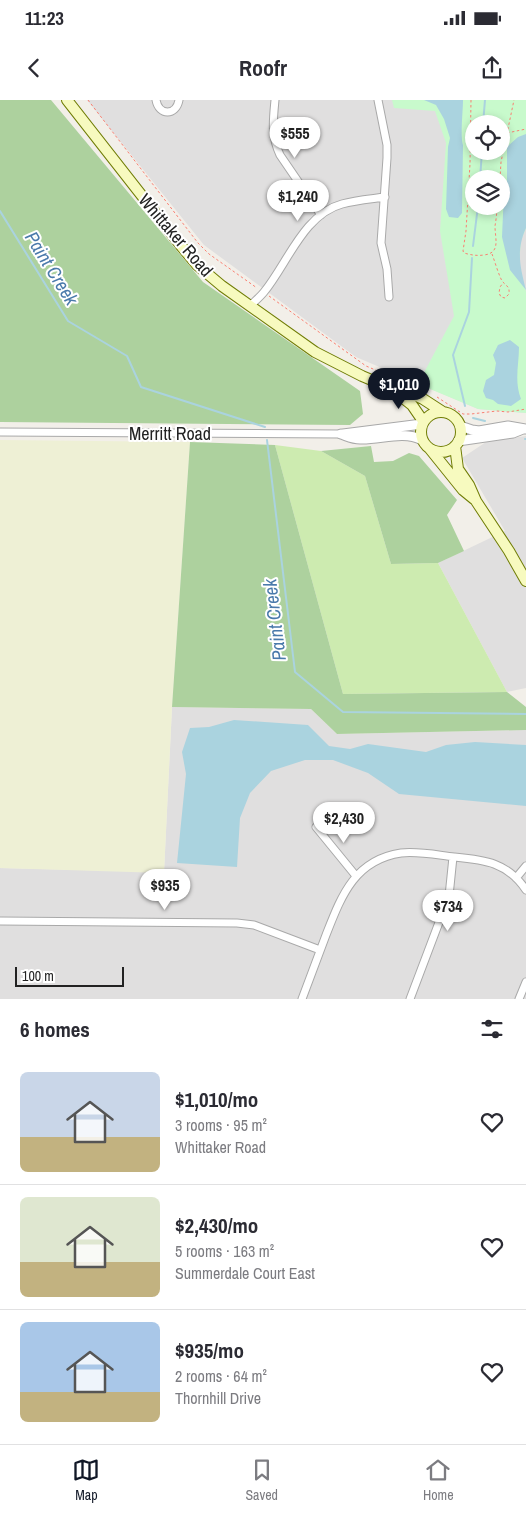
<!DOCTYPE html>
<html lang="en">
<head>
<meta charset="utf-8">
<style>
  :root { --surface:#fff; --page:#f2f2f3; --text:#2b2b33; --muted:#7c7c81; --line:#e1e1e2; --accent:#111827 }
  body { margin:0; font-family:"Archivo Narrow",sans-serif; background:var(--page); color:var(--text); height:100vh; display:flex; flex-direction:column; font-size:19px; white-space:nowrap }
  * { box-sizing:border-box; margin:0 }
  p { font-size:16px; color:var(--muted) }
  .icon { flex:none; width:28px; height:28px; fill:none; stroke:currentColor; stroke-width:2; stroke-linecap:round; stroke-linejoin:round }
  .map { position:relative; height:899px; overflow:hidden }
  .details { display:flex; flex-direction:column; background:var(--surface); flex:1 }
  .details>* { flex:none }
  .fabs { position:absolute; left:465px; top:15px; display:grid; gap:10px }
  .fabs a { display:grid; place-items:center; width:45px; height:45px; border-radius:50%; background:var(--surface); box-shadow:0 2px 8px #0003; font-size:25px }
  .scale { position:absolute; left:15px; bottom:12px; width:109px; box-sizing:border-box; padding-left:5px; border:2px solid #222; border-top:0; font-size:14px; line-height:18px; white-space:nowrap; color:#222; -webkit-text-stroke:4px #fff; paint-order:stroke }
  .price { position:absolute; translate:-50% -42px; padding:0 11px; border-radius:18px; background:#fff; color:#222; font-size:16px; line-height:32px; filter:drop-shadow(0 1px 2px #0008) }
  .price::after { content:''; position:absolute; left:50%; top:30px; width:15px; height:11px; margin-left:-8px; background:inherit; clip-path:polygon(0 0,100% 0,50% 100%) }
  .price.selected { background:var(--accent); color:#fff }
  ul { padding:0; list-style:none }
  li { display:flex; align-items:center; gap:15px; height:125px; padding:0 20px }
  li+li { border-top:1px solid var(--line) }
  li span { display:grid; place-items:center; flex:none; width:140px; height:100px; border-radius:8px; color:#555 }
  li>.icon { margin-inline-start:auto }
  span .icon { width:60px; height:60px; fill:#fffc; stroke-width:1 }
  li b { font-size:21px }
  h2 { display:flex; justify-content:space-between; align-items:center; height:60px; padding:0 20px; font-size:21px }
  .status { display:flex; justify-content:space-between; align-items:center; height:35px; padding:0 25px; background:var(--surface); direction:ltr }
  .status svg { height:14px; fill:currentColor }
  header { display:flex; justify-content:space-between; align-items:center; height:65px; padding:0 20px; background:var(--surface); font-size:22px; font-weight:800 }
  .dock { display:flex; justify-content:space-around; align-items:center; height:70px; border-top:1px solid var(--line); background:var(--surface); font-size:14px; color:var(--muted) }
  .dock a { display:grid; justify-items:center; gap:2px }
  .dock .selected { color:var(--accent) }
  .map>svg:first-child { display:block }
  .residential { fill:#e0dfdf; fill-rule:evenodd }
  .farmland { fill:#eef0d5 }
  .grass { fill:#cdebb0 }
  .forest { fill:#add19e }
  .park { fill:#c8facc; fill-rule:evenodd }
  .water { fill:#aad3df }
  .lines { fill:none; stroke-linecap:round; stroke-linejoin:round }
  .stream { stroke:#aad3df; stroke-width:2 }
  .minor-casing { stroke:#a9a9a9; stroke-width:9 }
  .tertiary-casing { stroke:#a9a9a9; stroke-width:11 }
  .secondary-casing { stroke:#707d05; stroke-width:12 }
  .path { stroke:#fa8072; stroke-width:1; stroke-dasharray:2.5 2.5; stroke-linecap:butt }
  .minor { stroke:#fff; stroke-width:7 }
  .tertiary { stroke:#fff; stroke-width:9 }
  .secondary { stroke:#f7fabf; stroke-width:10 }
  .labels { text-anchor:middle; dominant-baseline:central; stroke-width:4; stroke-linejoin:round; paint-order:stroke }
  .street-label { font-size:18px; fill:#222; stroke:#fff }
  .water-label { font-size:19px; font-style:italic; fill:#4a7aab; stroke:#fff }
</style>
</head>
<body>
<div class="status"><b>11:23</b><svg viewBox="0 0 49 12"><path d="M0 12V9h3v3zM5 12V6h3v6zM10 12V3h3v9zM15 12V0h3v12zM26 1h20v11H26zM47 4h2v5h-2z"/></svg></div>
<header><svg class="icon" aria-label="back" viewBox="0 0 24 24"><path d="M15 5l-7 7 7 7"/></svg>Roofr<svg class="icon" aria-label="share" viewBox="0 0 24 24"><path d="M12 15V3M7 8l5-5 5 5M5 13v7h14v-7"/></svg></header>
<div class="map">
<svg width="526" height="899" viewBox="0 0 526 899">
  <rect width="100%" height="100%" fill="#f2efe9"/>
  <path class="residential" d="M87 0H526V313L478 309 356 257 204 145ZM474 24H501V51H474ZM474 79H501V106H474Z
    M526 336V588L507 592 438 463 505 431 462 358 486 342Z
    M172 607 311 609 337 634 526 630V899H0V768L164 772Z"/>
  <path class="farmland" d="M0 340 190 342 172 607 164 773 0 768Z"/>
  <path class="grass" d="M275 345 321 351 365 376 391 464 438 463 507 592 343 594Z"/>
  <path class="forest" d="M0 0H51L203 182 360 291 363 314 350 325 0 322Z
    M190 342 275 345 343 594 507 592 526 607V630L337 634 311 609 172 607Z
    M371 346 374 362 393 361 409 353 419 356 457 400 447 415 464 451 438 463 391 464 365 376 321 351Z"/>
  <path class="park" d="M392 0H526V128L521 140 519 164 526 192V313L478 309 418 284 454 216 440 131 446 43 435 11 394 8ZM474 24H501V51H474ZM474 79H501V106H474Z"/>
  <path class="water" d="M424 0H463C463 11 460 37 463 45L462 113 458 118 449 117 446 109 448 47 450 38 444 19 436 5Z
    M526 34V128C516 150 520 167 526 190L510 170 502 137 504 91 507 80V47L518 37Z
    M510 240 519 247C519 265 514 281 521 299L511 306 498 304 493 300 486 298 483 291 486 280 494 275 496 263 493 255 498 245Z
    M234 620 308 625 329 646 350 649 368 644 426 652 446 645 475 642 526 645V706L399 694 368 673 333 660H305L271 671 250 693 240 718 237 767 177 763 186 674 182 652 190 628 209 627Z"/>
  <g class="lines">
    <path class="stream" d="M483 24 485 0
      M480 79 482 51
      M0 111 68 221 127 256 141 287 265 327
      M473 146 478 106
      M465 306 453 255 469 212 472 158
      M473 318 485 321
      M525 339H526
      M267 340 295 572 343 612 526 614"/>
    <g class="minor-casing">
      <path id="minor" d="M156 0C159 16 176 16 179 0
        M275 0C273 21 271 36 280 55L321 115
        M378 0 387 45V58L381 143 387 169 389 197
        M250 206C254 202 260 197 264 192 287 164 304 114 342 104 356 100 371 99 385 97
        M0 332 341 334
        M316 727 356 776
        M516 778 526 766
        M0 821 237 823 254 825 320 850
        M302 899C310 878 318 856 326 835 341 797 354 760 401 753 418 751 437 755 454 757 485 760 507 762 526 790
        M410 899 449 796 453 757
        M519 899 526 882"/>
    </g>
    <g class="tertiary-casing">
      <path id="tertiary" d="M460 326 472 330 479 331 508 326 526 329
        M341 334C347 336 353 339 360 339 380 340 403 330 422 340
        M343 334 422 324
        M458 341 513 333 523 329"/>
    </g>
    <g class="secondary-casing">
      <path id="secondary" d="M67 0 182 147 197 165 222 186 315 252 362 276 388 287 406 291 423 299 443 312
        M393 290 412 305 423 321
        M421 332a20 20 0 1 1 40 0a20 20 0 1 1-40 0Z
        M455 346 458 369 469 385 476 401 509 451 526 481
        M430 349 463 390 474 399"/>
    </g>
    <path class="path" d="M88 0 198 143 209 154 257 188
      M471 0 470 64 466 131 463 151 464 153C471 155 477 156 484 155 501 153 495 139 495 126 496 120 497 113 497 106
      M507 33 526 29
      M500 79 501 62 514 0
      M492 154C495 162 498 173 502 181 506 186 510 186 509 194L505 198 501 197 499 193 500 187 503 183
      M269 196 366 266 399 280
      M437 297 463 314H471L497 311 508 312 526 309"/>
    <use href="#minor" class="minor"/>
    <use href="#tertiary" class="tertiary"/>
    <use href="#secondary" class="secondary"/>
  </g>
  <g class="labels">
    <g class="street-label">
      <text transform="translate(176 135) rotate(49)">Whittaker Road</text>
      <text x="170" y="333">Merritt Road</text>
    </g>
    <g class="water-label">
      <text transform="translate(52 168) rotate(58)">Paint Creek</text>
      <text transform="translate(274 520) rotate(-97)">Paint Creek</text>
    </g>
  </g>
</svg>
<div class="fabs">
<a><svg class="icon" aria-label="locate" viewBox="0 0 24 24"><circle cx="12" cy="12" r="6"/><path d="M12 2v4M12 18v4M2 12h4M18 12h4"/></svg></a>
<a><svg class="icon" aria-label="layers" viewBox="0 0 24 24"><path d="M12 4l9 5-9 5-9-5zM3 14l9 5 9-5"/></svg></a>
</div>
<div class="scale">100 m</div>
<b class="price" style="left:295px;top:59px">$555</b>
<b class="price" style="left:298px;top:122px">$1,240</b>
<b class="price selected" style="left:399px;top:310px">$1,010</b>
<b class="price" style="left:344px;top:744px">$2,430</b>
<b class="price" style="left:165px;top:811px">$935</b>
<b class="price" style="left:448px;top:832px">$734</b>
</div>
<section class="details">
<h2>6 homes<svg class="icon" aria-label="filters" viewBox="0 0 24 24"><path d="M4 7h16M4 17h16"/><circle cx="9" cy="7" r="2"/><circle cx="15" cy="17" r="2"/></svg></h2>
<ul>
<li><span style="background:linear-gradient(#c9d6e8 65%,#c2b280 0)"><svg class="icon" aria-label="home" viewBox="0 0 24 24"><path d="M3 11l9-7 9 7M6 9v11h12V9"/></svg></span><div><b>$1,010/mo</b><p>3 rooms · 95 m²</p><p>Whittaker Road</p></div><svg class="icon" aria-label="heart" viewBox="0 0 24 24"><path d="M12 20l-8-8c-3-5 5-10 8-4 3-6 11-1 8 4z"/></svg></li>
<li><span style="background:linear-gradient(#dfe7d0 65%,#c2b280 0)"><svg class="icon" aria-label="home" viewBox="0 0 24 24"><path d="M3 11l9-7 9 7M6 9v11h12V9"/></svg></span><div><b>$2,430/mo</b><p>5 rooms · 163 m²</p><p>Summerdale Court East</p></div><svg class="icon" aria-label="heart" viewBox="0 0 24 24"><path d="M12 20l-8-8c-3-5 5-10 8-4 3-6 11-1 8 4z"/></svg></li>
<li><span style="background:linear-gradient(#a9c7e8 70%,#c2b280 0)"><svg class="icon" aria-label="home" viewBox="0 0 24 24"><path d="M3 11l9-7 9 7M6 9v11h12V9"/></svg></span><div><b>$935/mo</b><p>2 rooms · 64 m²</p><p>Thornhill Drive</p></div><svg class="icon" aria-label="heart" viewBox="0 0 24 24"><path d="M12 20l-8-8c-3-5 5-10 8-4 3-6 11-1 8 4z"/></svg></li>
</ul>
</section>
<nav class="dock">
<a class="selected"><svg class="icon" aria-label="map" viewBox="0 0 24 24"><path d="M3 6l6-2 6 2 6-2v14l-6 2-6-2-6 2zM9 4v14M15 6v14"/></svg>Map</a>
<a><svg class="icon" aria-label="saved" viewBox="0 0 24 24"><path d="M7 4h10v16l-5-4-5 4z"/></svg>Saved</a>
<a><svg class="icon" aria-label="home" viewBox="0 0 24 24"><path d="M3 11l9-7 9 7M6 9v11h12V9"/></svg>Home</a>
</nav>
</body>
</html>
